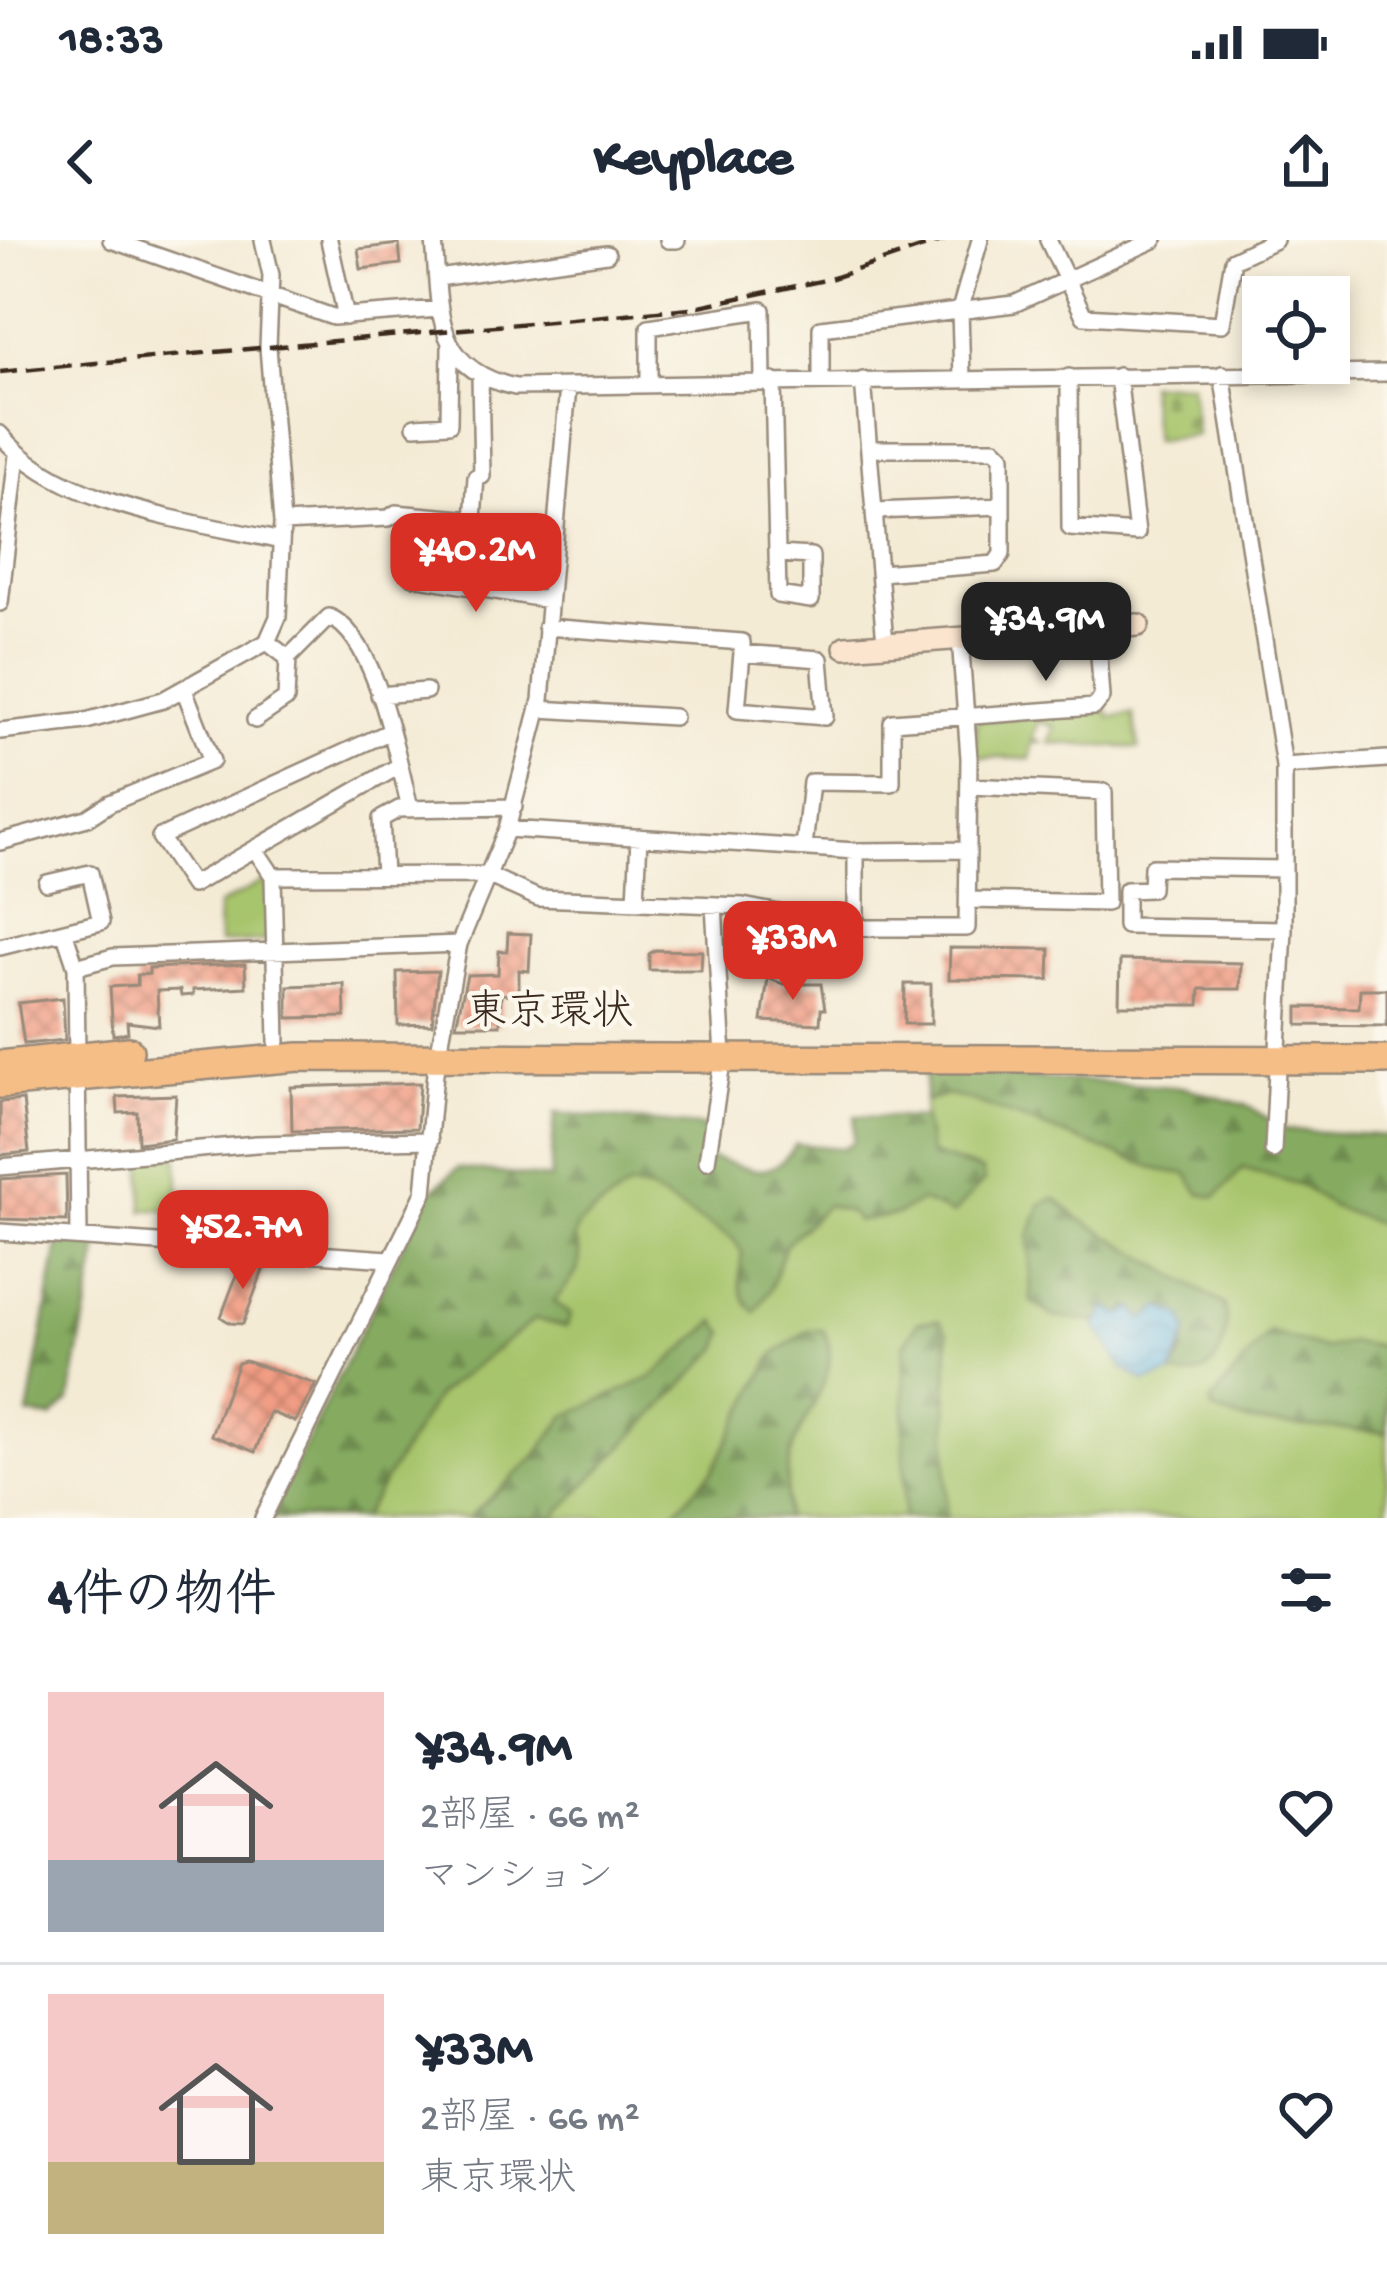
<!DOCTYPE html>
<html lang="ja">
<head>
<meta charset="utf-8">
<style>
  :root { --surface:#fff; --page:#f6f6f7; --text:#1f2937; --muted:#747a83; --line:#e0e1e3; --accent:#d93025 }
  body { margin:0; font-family:"Gochi Hand","Klee One",sans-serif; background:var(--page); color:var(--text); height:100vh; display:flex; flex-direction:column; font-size:45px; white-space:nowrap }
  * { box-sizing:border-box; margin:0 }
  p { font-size:39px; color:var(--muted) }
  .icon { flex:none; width:66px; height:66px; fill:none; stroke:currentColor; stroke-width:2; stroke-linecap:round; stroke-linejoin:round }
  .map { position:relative; height:1278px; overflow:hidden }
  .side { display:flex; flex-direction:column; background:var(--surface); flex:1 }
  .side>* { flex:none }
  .tools { position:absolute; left:1242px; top:36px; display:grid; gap:24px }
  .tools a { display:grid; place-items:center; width:108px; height:108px; border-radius:0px; background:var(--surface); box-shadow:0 6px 18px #0003; font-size:60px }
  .price { position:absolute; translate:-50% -102px; padding:0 27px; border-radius:24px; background:var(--accent); color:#fff; font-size:39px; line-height:78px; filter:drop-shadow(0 3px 6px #0008) }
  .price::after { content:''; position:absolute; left:50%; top:72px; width:36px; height:27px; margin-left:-18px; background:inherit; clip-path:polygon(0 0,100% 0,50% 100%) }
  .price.current { background:#222; color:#fff }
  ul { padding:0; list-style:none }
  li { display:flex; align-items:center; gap:36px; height:300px; padding:0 48px }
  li+li { border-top:3px solid var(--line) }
  li span { display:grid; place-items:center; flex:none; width:336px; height:240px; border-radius:0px; color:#555 }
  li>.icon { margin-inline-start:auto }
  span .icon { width:144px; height:144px; fill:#fffc; stroke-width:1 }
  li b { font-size:51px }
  h2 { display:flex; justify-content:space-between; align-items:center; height:144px; padding:0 48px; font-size:51px }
  .status { display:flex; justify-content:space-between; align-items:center; height:84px; padding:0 60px; background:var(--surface); direction:ltr }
  .status svg { height:33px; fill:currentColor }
  header { display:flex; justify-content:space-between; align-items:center; height:156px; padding:0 48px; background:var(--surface); font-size:54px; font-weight:800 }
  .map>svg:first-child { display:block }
  .green { fill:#a7c56c; stroke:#717845; stroke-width:3 }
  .forest { fill:url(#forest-firs); stroke:#606a3f; stroke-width:3 }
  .cemetery { fill:url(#cemetery-stones); stroke:#717845; stroke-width:3 }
  .water { fill:url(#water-waves); stroke:#4f6e7e; stroke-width:3 }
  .building { fill:url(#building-cross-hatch) }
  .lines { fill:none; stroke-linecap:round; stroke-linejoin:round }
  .street-casing { stroke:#988a7a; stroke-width:20 }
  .secondary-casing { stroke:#988a7a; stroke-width:26 }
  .highway-casing { stroke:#988a7a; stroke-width:32 }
  .street { stroke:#fff; stroke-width:15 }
  .secondary { stroke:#fbe5cf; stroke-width:21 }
  .highway { stroke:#f6be87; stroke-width:27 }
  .rail { stroke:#3b2a1e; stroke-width:4.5; stroke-dasharray:18 9; stroke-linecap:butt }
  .labels { text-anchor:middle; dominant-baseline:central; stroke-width:9; stroke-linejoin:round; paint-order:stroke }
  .street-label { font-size:42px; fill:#3b2a1e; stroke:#fbf7ec }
</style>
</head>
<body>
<div class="status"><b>18:33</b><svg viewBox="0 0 49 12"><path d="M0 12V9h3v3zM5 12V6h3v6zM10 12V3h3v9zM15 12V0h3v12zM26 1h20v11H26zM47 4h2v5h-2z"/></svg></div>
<header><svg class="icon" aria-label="back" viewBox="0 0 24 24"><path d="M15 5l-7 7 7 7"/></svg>Keyplace<svg class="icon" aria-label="share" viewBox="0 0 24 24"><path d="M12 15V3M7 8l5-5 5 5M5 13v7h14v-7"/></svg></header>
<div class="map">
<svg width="1387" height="1278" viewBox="0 0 1387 1278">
  <defs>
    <pattern id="forest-firs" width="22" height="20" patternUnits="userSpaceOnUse" patternTransform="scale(3)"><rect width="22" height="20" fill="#85aa60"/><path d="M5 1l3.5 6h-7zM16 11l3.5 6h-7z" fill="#6e8b4f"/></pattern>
    <pattern id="cemetery-stones" width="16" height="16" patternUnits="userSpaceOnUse" patternTransform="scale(3)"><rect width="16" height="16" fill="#a7c56c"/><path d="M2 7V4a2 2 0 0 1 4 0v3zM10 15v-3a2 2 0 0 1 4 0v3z" fill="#89a058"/></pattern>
    <pattern id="water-waves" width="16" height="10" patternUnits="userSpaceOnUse" patternTransform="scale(3)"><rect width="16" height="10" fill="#63b2dd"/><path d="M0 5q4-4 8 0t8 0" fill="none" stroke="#5391b3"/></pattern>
    <pattern id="building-cross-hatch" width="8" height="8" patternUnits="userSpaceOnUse" patternTransform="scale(3)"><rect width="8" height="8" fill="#f29d84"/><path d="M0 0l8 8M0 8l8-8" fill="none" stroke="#c5806b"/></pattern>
  </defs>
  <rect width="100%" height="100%" fill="#fbf7ec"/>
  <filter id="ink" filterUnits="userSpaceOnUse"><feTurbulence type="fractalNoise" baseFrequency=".00833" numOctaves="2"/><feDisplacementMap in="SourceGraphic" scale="24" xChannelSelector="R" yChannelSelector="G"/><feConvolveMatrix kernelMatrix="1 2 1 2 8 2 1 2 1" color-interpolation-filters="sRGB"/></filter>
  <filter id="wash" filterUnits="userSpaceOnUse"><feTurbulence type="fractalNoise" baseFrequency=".004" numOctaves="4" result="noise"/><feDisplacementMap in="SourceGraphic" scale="48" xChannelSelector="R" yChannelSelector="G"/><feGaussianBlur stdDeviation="2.7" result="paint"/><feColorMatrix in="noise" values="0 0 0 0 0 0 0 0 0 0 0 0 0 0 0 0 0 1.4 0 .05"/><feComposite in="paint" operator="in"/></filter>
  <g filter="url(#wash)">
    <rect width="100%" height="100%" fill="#f4ebd5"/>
    <path class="green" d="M1108 470 1109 477 1133 474 1139 508 1049 503 1055 487 1039 481 1032 498 1043 503 1032 502 1030 519 975 517 977 487 973 486 978 480Z
      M268 639V695L263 701 219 703 218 666Z
      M926 830 1237 866 1288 890 1387 896V1278H269L583 935 742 939 922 913Z
      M178 916 180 970H143V918Z"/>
    <path class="forest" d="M926 830 1187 848 1245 865 1288 890 1387 896V987L1331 966 1301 945 1243 928 1216 957 1200 954 1187 934 1160 930 973 861 948 855 925 862Z
      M555 873 710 887 705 916C748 927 769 946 796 904L842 908 853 902 855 876 924 878 930 914 982 931 984 941 953 974 921 961 896 975 858 981 847 971 827 965 786 1004 770 1050 755 1072C734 1052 740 1037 742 1012L733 999 650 951 629 947 578 985 574 998C589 1025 572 1040 554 1061L571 1075 566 1087 535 1079 437 1155 362 1278H269L428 954 458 928 550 939Z
      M1055 958 1077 977 1225 1065C1231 1101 1216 1146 1171 1134L1184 1111 1183 1077 1143 1080 1129 1067 1122 1075 1110 1068 1096 1082 1054 1077 1031 1061 1029 997 1041 964Z
      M59 999 100 1001 70 1161 52 1178 28 1175Z
      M939 1080 948 1093 946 1278H904V1105L918 1082Z
      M716 1081 725 1093 719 1108 553 1278H468L534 1218 566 1176 652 1137Z
      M808 1090H823C845 1129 807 1169 794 1204 785 1229 787 1252 786 1278H669L713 1230 773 1115Z
      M1269 1092 1325 1109 1350 1102 1387 1107V1193C1328 1184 1269 1193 1214 1171L1210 1163Z"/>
    <path class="cemetery" d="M1148 144H1191L1196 195 1154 201Z"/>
    <path class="water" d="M1107 1067 1120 1075 1134 1068 1143 1080 1162 1067 1183 1077 1188 1092 1171 1134 1145 1142 1123 1128 1096 1086Z"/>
    <g id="blocks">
      <path class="building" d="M399 4 401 24 361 29 358 9Z
        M508 693 531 694 529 731 519 730V755L501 754 500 785H456L467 735 498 734 499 711H507Z
        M950 708 1050 709 1049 740 949 739Z
        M655 710 702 711 701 730H649V714Z
        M1120 720 1241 723 1240 749H1200L1199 765H1119Z
        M245 724 246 747 193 750V755L181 756 180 750 157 751 159 786 127 782 128 793 113 795 110 747 137 745V735L149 734V728Z
        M438 731 432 784 398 785 397 732Z
        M768 738 782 744H821L825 769H821L820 784 762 781Z
        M344 744 345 777 288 778V746Z
        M905 744H931V784H904Z
        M1360 749H1387V786L1298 785V767L1359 768Z
        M63 758 65 800 24 804 18 763Z
        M420 843 417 888 292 891 291 847Z
        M176 855 173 899 138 903 137 872 118 873 117 857Z
        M23 860 29 912 0 915V862Z
        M66 935 67 981 0 979V939Z
        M242 1021 266 1022 243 1084 230 1083 221 1077Z
        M245 1121 316 1144 295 1182 270 1172 255 1212 211 1195 238 1123Z"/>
    </g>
  </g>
  <g filter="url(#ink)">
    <use href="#blocks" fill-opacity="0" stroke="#988a7a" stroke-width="3"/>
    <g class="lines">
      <g class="street-casing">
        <path id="street" d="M111 0 333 77 439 69
          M329 0 346 77
          M434 0C440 68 432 129 515 147L1387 133
          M668 0H677
          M1048 0 1084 76 1222 84 1233 20 1275 0
          M438 38 607 14
          M1222 134 1284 526V689L1273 910
          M1069 137 1070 288 1137 293 1118 136
          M962 138 960 70 980 0
          M821 140V88L1014 64 1154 0
          M863 140 885 403
          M773 141 778 355 811 360V316L779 314
          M649 143V87L762 70 763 141
          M415 186 449 184 450 106
          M0 194C59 267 192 281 281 301
          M869 209H995L1002 216V314L995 324 879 333
          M875 271 1002 266
          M282 283 389 278 396 273 473 280 476 237 482 236 480 135
          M413 337 549 360
          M0 363 17 215
          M546 387 742 402V413
          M267 402 288 418 329 377C376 394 398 522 410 568
          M742 413 820 419 825 477 737 470Z
          M379 455 426 451
          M539 469 674 477
          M255 480 286 459 288 418
          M0 491 86 481 163 460 267 402 278 377 282 283 268 107 271 35 263 0
          M389 492 160 597 192 645 399 526
          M1284 526 1387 519
          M507 589 856 611 968 610
          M0 602 87 578 110 563 212 521 185 452
          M804 607 811 542 892 543V482L1094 467 1102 457 1097 388
          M255 609 273 636 277 802
          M1283 629 1152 627 1151 649 1126 650V686L1284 689
          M384 635 381 579 399 569 514 567
          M273 636 487 635 538 658 743 666 856 688H967L969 518 960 398
          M968 660 1106 663 1104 552 969 546
          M636 661 639 597
          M856 688V611
          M64 691 76 727 79 995
          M0 707 101 682 90 633 47 643
          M76 727 113 717 459 704
          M707 921 723 816 714 665
          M0 927 256 904 430 900
          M0 992 389 1019
          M263 1278 424 953 435 833 459 704 507 589 541 460 568 147"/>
      </g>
      <g class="secondary-casing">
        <path id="secondary" d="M845 407 1138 385"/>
      </g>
      <g class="highway-casing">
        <path id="highway" d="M0 825 129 811
          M0 844 299 817 1387 820"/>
      </g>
      <use href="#street" class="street"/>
      <use href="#secondary" class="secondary"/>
      <use href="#highway" class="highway"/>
      <path class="rail" d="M0 132 690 68 830 39 944 0"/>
    </g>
  </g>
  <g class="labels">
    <g class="street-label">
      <text x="549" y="775">東京環状</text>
    </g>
  </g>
</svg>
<div class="tools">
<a><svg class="icon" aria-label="locate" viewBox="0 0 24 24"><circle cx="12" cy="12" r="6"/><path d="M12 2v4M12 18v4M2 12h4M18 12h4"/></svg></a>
</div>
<b class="price" style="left:476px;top:375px">¥40.2M</b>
<b class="price current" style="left:1046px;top:444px">¥34.9M</b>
<b class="price" style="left:793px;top:763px">¥33M</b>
<b class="price" style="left:243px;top:1052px">¥52.7M</b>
</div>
<section class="side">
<h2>4件の物件<svg class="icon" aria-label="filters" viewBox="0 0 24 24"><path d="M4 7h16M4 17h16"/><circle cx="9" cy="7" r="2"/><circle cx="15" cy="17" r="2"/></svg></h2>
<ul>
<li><span style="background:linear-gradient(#f6c9c9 70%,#9aa5b1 0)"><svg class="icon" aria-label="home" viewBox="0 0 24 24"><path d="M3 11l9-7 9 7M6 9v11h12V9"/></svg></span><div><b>¥34.9M</b><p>2部屋 · 66 m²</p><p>マンション</p></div><svg class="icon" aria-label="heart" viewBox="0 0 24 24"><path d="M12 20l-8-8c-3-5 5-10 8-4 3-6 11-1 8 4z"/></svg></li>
<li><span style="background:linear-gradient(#f6c9c9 70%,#c2b280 0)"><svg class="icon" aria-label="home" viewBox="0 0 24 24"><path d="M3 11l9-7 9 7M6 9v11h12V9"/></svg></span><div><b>¥33M</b><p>2部屋 · 66 m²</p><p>東京環状</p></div><svg class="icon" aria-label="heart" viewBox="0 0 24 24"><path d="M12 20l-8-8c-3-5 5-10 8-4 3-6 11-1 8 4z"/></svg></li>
</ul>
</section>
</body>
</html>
